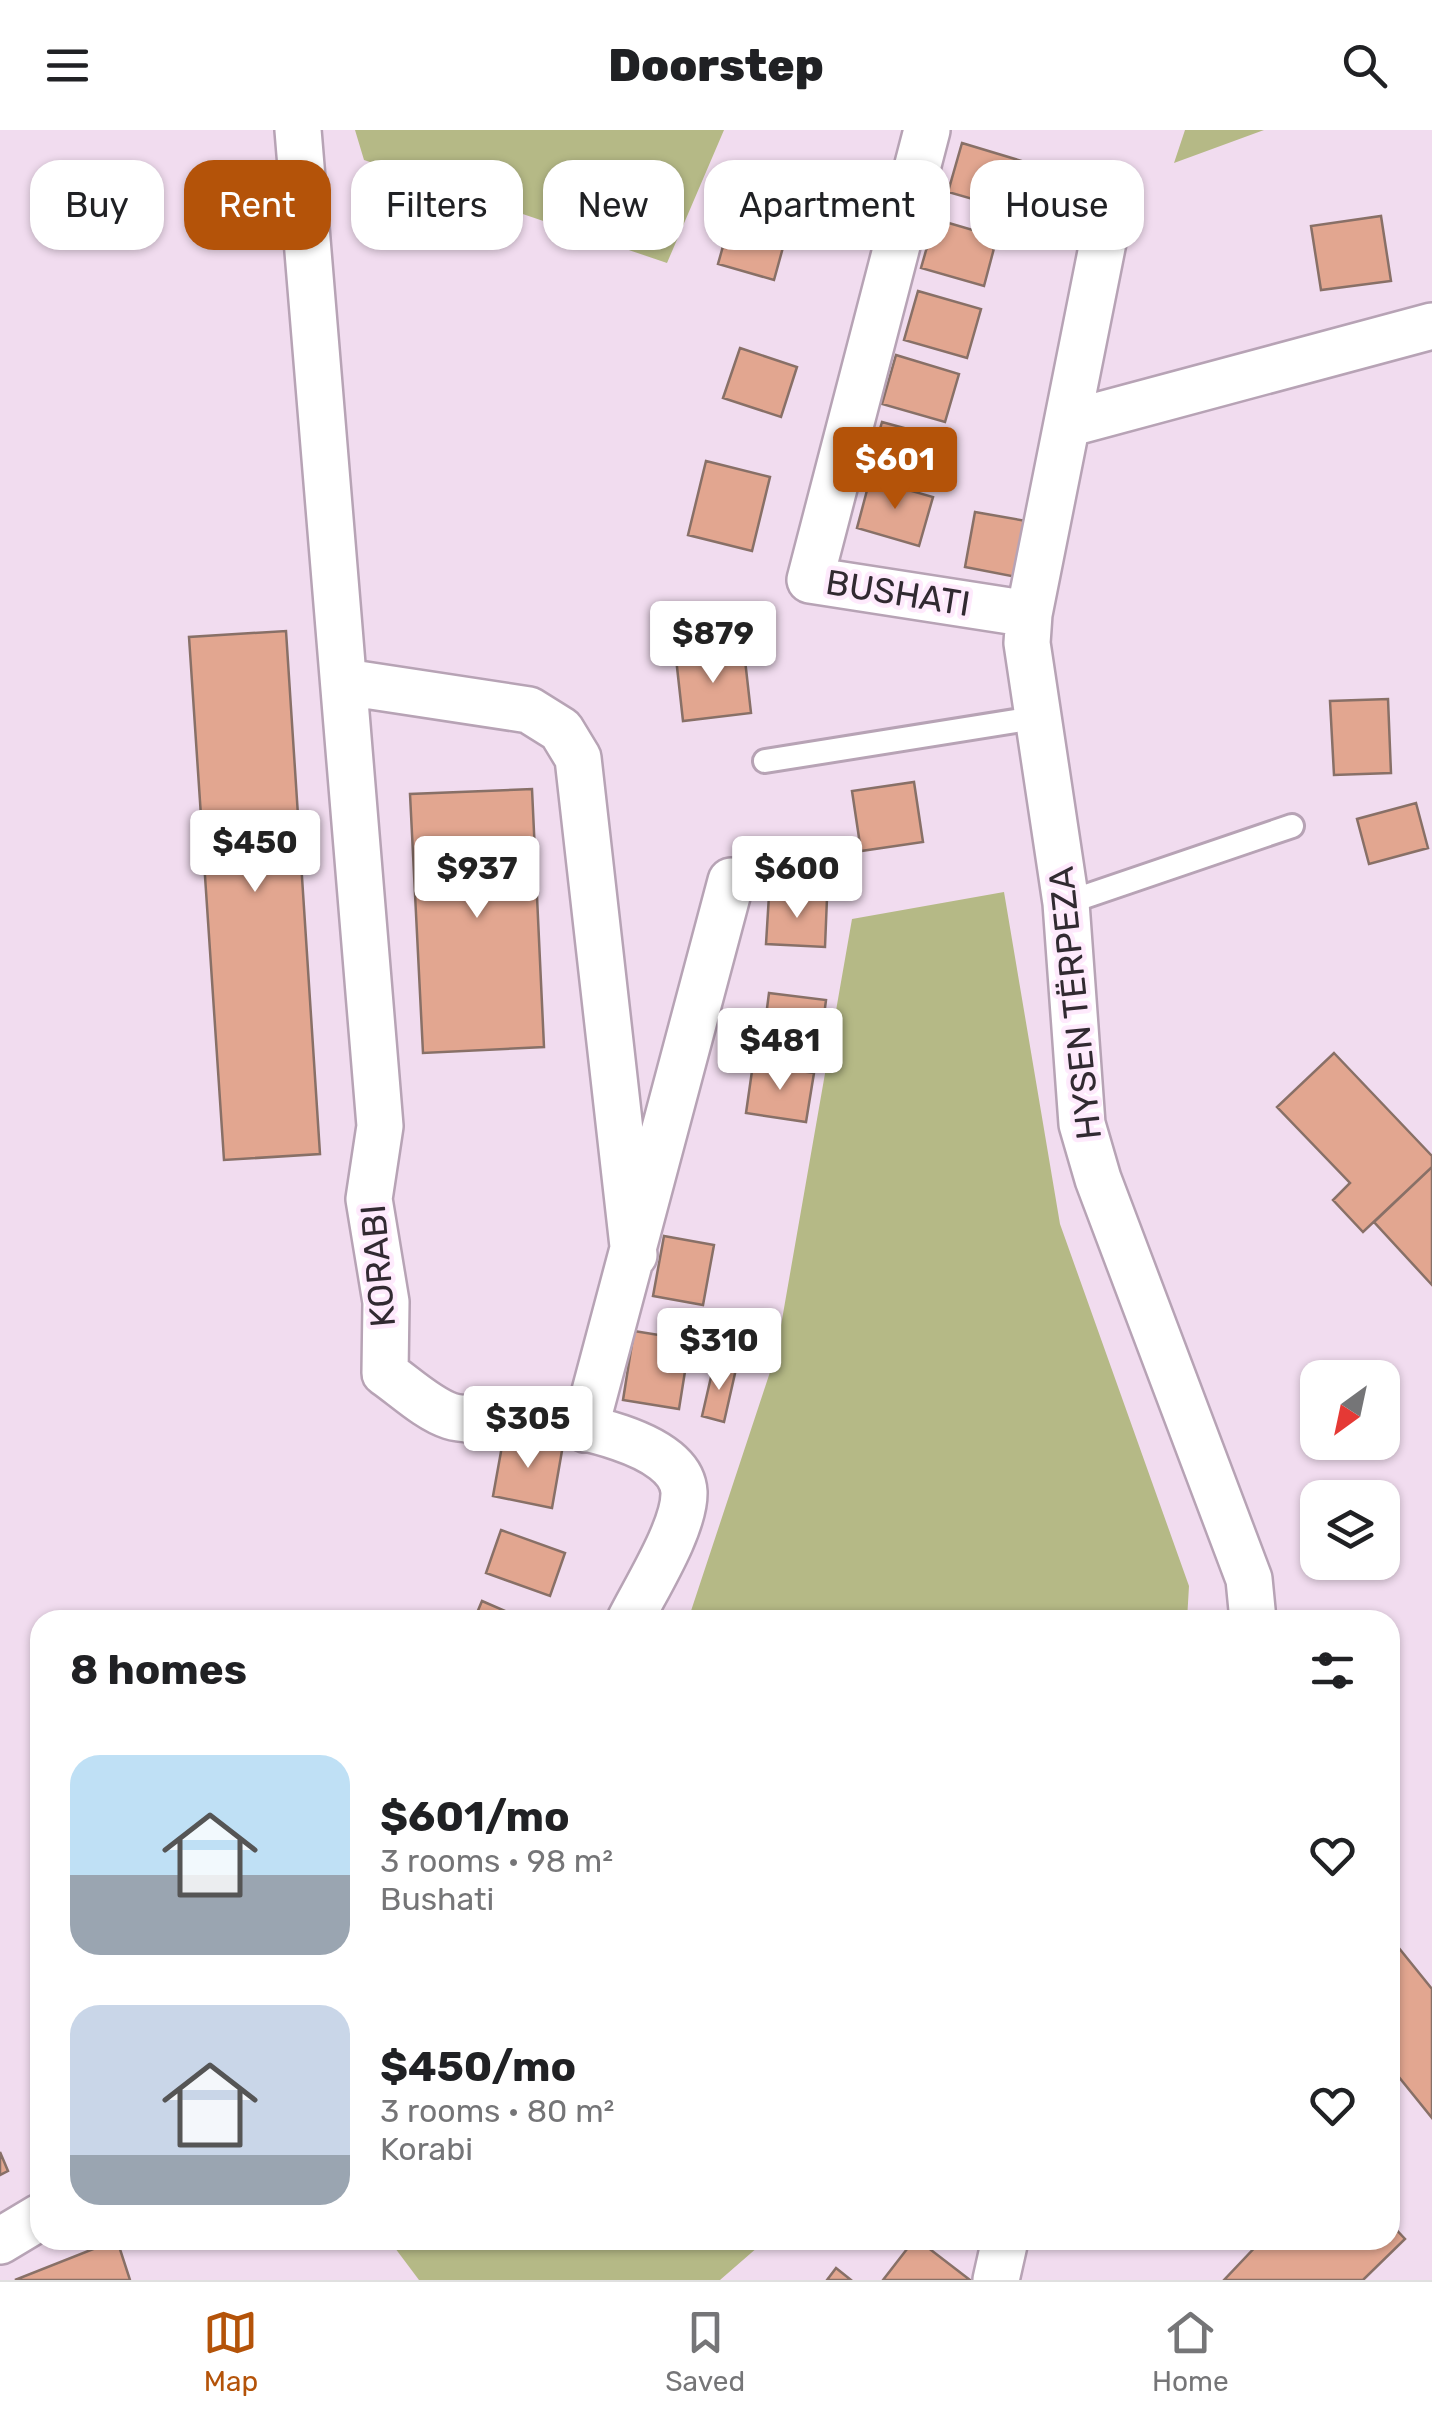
<!DOCTYPE html>
<html lang="en">
<head>
<meta charset="utf-8">
<style>
  :root { --surface:#fff; --page:#f6f6f6; --text:#202124; --muted:#757577; --line:#e0e0e0; --accent:#b45309 }
  body { margin:0; font-family:Rubik,sans-serif; background:var(--page); color:var(--text); height:100vh; display:flex; flex-direction:column; font-size:38px; white-space:nowrap }
  * { box-sizing:border-box; margin:0 }
  p { font-size:32px; color:var(--muted) }
  .icon { flex:none; width:55px; height:55px; fill:none; stroke:currentColor; stroke-width:2; stroke-linecap:round; stroke-linejoin:round }
  .map { position:relative; flex:1; overflow:hidden }
  .sheet { position:absolute; left:30px; top:1480px; width:1370px; height:640px; display:flex; flex-direction:column; background:var(--surface); border-radius:30px; box-shadow:0 2px 8px #0004 }
  .sheet>* { flex:none }
  .guide { position:absolute; left:30px; top:30px; width:1372px; height:90px; display:flex; gap:20px }
  .needle { width:65px; rotate:213deg }
  .controls { position:absolute; left:1300px; top:1230px; display:grid; gap:20px }
  .controls a { display:grid; place-items:center; width:100px; height:100px; border-radius:20px; background:var(--surface); box-shadow:0 2px 8px #0004; font-size:50px }
  .price { position:absolute; translate:-50% -85px; padding:0 22px; border-radius:10px; background:#fff; color:#222; font-size:32px; line-height:65px; filter:drop-shadow(0 2px 5px #0008) }
  .price::after { content:''; position:absolute; left:50%; top:60px; width:30px; height:22px; margin-left:-15px; background:inherit; clip-path:polygon(0 0,100% 0,50% 100%) }
  .price.on { background:var(--accent); color:#fff }
  ul { padding:0; list-style:none }
  li { display:flex; align-items:center; gap:30px; height:250px; padding:0 40px }
  li span { display:grid; place-items:center; flex:none; width:280px; height:200px; border-radius:30px; color:#555 }
  li>.icon { margin-inline-start:auto }
  span .icon { width:120px; height:120px; fill:#fffc; stroke-width:1 }
  li b { font-size:42px }
  h2 { display:flex; justify-content:space-between; align-items:center; height:120px; padding:0 40px; font-size:42px }
  .pill { padding:0 35px; border-radius:30px; background:var(--surface); box-shadow:0 2px 8px #0004; font-size:35px; line-height:90px }
  .pill.on { background:var(--accent); color:#fff }
  header { display:flex; justify-content:space-between; align-items:center; height:130px; padding:0 40px; background:var(--surface); font-size:45px; font-weight:800 }
  .tabs { display:flex; justify-content:space-around; align-items:center; height:140px; border-top:2px solid var(--line); background:var(--surface); font-size:28px; color:var(--muted) }
  .tabs a { display:grid; justify-items:center; gap:5px }
  .tabs .on { color:var(--accent) }
  .map>svg:first-child { display:block }
  .green { fill:#b5b986 }
  .building { fill:#e2a690; stroke:#887067; stroke-width:2.5 }
  .lines { fill:none; stroke-linecap:round; stroke-linejoin:round }
  .lane-casing { stroke:#b7a3b5; stroke-width:28 }
  .street-casing { stroke:#b7a3b5; stroke-width:50 }
  .lane { stroke:#fff; stroke-width:22 }
  .street { stroke:#fff; stroke-width:45 }
  .labels { text-anchor:middle; dominant-baseline:central; stroke-width:9; stroke-linejoin:round; paint-order:stroke }
  .street-label { font-size:35px; fill:#312a31; stroke:#feeafc }
</style>
</head>
<body>
<header><svg class="icon" aria-label="menu" viewBox="0 0 24 24"><path d="M4 6h16M4 12h16M4 18h16"/></svg>Doorstep<svg class="icon" aria-label="search" viewBox="0 0 24 24"><circle cx="10" cy="10" r="6"/><path d="M15 15l6 6"/></svg></header>
<div class="map">
<svg width="1432" height="2150" viewBox="0 0 1432 2150">
  <rect width="100%" height="100%" fill="#f1dcef"/>
  <path class="green" d="M355 0H724L667 133 364 30Z
    M1185 0H1264L1174 33Z
    M1004 762 1060 1094 1189 1456 1187 1490H688L776 1224 852 789Z
    M389 2110H766L720 2150H419Z"/>
  <path class="building" d="M962 13 1025 32 1011 80 948 62Z
    M734 77 790 92 774 150 718 134Z
    M1381 86 1391 151 1321 160 1311 96Z
    M935 89 997 107 984 156 921 138Z
    M918 161 981 179 967 228 904 210Z
    M740 218 797 237 781 287 723 268Z
    M896 225 959 244 945 292 882 274Z
    M882 292 945 309 930 358 868 341Z
    M706 331 770 347 752 421 688 405Z
    M870 349 933 367 919 416 857 398Z
    M975 382 1032 392 1022 448 965 437Z
    M286 501 320 1024 224 1030 189 507Z
    M744 521 751 583 683 591 676 528Z
    M1388 569 1391 643 1334 645 1330 571Z
    M914 652 923 712 861 721 852 661Z
    M532 659 544 917 423 923 410 664Z
    M1416 673 1428 718 1369 734 1357 689Z
    M769 765 827 768 825 817 766 814Z
    M769 863 826 870 819 925 762 917Z
    M1334 923 1432 1026V1037L1363 1102 1333 1070 1350 1053 1277 977Z
    M753 934 814 943 806 992 746 983Z
    M1432 1037V1155L1374 1092Z
    M664 1106 714 1115 703 1175 653 1166Z
    M634 1201 690 1210 679 1279 623 1270Z
    M714 1234 736 1239 724 1292 702 1286Z
    M504 1305 563 1315 552 1378 493 1366Z
    M501 1400 565 1423 550 1466 486 1443Z
    M482 1471 526 1490H474Z
    M1390 1807 1432 1859V1988L1390 1936Z
    M0 2022 8 2041 0 2045Z
    M1390 2093 1405 2109 1363 2150H1224L1262 2110H1390Z
    M117 2110 130 2150H15L116 2110Z
    M914 2110H918L970 2150H883Z
    M836 2138 851 2150H827Z"/>
  <g class="lines">
    <g class="lane-casing">
      <path id="lane" d="M765 631 1040 587
        M1066 773 1292 696"/>
    </g>
    <g class="street-casing">
      <path id="street" d="M298 0 380 996 369 1069 386 1172 385 1243C404 1256 428 1279 450 1286 472 1293 503 1285 527 1288 569 1293 681 1311 684 1362 685 1397 646 1458 630 1490
        M927 0 810 450 1029 484
        M1108 87 1029 484 1027 513 1066 773 1082 994 1098 1049 1249 1449 1253 1490
        M1067 294 1432 196
        M345 552 529 580 561 600 578 628 634 1125
        M585 1299 731 751
        M0 2111 40 2087
        M996 2150 1005 2110"/>
    </g>
    <use href="#lane" class="lane"/>
    <use href="#street" class="street"/>
  </g>
  <g class="labels">
    <g class="street-label">
      <text transform="translate(898 463) rotate(9)">BUSHATI</text>
      <text transform="translate(1075 873) rotate(-96)">HYSEN TËRPEZA</text>
      <text transform="translate(378 1136) rotate(-95)">KORABI</text>
    </g>
  </g>
</svg>
<div class="controls">
<a><svg class="needle" viewBox="-14 -14 28 28"><path d="M0-13l5 13h-10z" fill="#e53935"/><path d="M0 13l5-13h-10z" fill="#757577"/></svg></a>
<a><svg class="icon" aria-label="layers" viewBox="0 0 24 24"><path d="M12 4l9 5-9 5-9-5zM3 14l9 5 9-5"/></svg></a>
</div>
<b class="price on" style="left:895px;top:382px">$601</b>
<b class="price" style="left:713px;top:556px">$879</b>
<b class="price" style="left:255px;top:765px">$450</b>
<b class="price" style="left:477px;top:791px">$937</b>
<b class="price" style="left:797px;top:791px">$600</b>
<b class="price" style="left:780px;top:963px">$481</b>
<b class="price" style="left:719px;top:1263px">$310</b>
<b class="price" style="left:528px;top:1341px">$305</b>
<div class="guide">
<a class="pill">Buy</a>
<a class="pill on">Rent</a>
<a class="pill">Filters</a>
<a class="pill">New</a>
<a class="pill">Apartment</a>
<a class="pill">House</a>
</div>
<section class="sheet">
<h2>8 homes<svg class="icon" aria-label="filters" viewBox="0 0 24 24"><path d="M4 7h16M4 17h16"/><circle cx="9" cy="7" r="2"/><circle cx="15" cy="17" r="2"/></svg></h2>
<ul>
<li><span style="background:linear-gradient(#bfe0f5 60%,#9aa5b1 0)"><svg class="icon" aria-label="home" viewBox="0 0 24 24"><path d="M3 11l9-7 9 7M6 9v11h12V9"/></svg></span><div><b>$601/mo</b><p>3 rooms · 98 m²</p><p>Bushati</p></div><svg class="icon" aria-label="heart" viewBox="0 0 24 24"><path d="M12 20l-8-8c-3-5 5-10 8-4 3-6 11-1 8 4z"/></svg></li>
<li><span style="background:linear-gradient(#c9d6e8 75%,#9aa5b1 0)"><svg class="icon" aria-label="home" viewBox="0 0 24 24"><path d="M3 11l9-7 9 7M6 9v11h12V9"/></svg></span><div><b>$450/mo</b><p>3 rooms · 80 m²</p><p>Korabi</p></div><svg class="icon" aria-label="heart" viewBox="0 0 24 24"><path d="M12 20l-8-8c-3-5 5-10 8-4 3-6 11-1 8 4z"/></svg></li>
</ul>
</section>
</div>
<nav class="tabs">
<a class="on"><svg class="icon" aria-label="map" viewBox="0 0 24 24"><path d="M3 6l6-2 6 2 6-2v14l-6 2-6-2-6 2zM9 4v14M15 6v14"/></svg>Map</a>
<a><svg class="icon" aria-label="saved" viewBox="0 0 24 24"><path d="M7 4h10v16l-5-4-5 4z"/></svg>Saved</a>
<a><svg class="icon" aria-label="home" viewBox="0 0 24 24"><path d="M3 11l9-7 9 7M6 9v11h12V9"/></svg>Home</a>
</nav>
</body>
</html>
